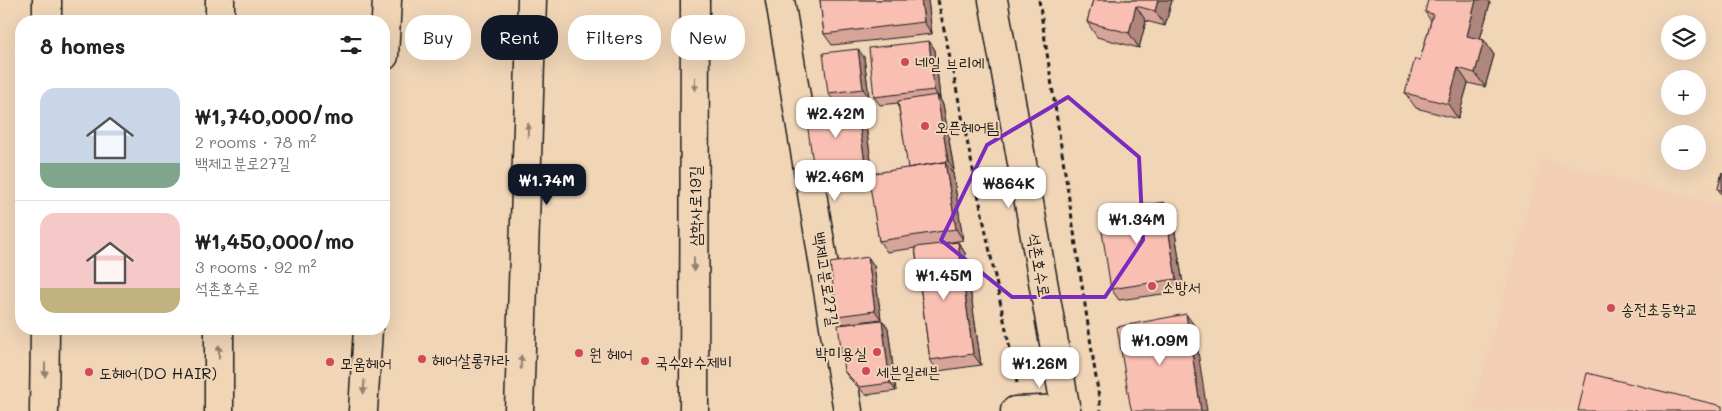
<!DOCTYPE html>
<html lang="en">
<head>
<meta charset="utf-8">
<style>
  :root { --surface:#fff; --page:#f2f2f2; --text:#222; --muted:#767676; --line:#e0e0e0; --accent:#111827 }
  body { margin:0; font-family:Mali,"Poor Story",sans-serif; background:var(--page); color:var(--text); height:100vh; display:flex; flex-direction:column; font-size:19px; white-space:nowrap }
  * { box-sizing:border-box; margin:0 }
  p { font-size:16px; color:var(--muted) }
  .icon { flex:none; width:28px; height:28px; fill:none; stroke:currentColor; stroke-width:2; stroke-linecap:round; stroke-linejoin:round }
  .map { position:relative; flex:1; overflow:hidden }
  .details { position:absolute; left:15px; top:15px; width:375px; height:320px; display:flex; flex-direction:column; background:var(--surface); border-radius:20px; box-shadow:0 5px 20px #0002 }
  .details>* { flex:none }
  .guide { position:absolute; left:405px; top:15px; width:475px; height:45px; display:flex; gap:10px }
  .fabs { position:absolute; left:1661px; top:15px; display:grid; gap:10px }
  .fabs a { display:grid; place-items:center; width:45px; height:45px; border-radius:50%; background:var(--surface); box-shadow:0 5px 20px #0002; font-size:25px }
  .price { position:absolute; translate:-50% -42px; padding:0 11px; border-radius:10px; background:#fff; color:#222; font-size:16px; line-height:32px; filter:drop-shadow(0 1px 2px #0008) }
  .price::after { content:''; position:absolute; left:50%; top:30px; width:15px; height:11px; margin-left:-8px; background:inherit; clip-path:polygon(0 0,100% 0,50% 100%) }
  .price.selected { background:var(--accent); color:#fff }
  ul { padding:0; list-style:none }
  li { display:flex; align-items:center; gap:15px; height:125px; padding:0 25px }
  li+li { border-top:1px solid var(--line) }
  li span { display:grid; place-items:center; flex:none; width:140px; height:100px; border-radius:15px; color:#555 }
  li>.icon { margin-inline-start:auto }
  span .icon { width:60px; height:60px; fill:#fffc; stroke-width:1 }
  li b { font-size:21px }
  h2 { display:flex; justify-content:space-between; align-items:center; height:60px; padding:0 25px; font-size:21px }
  .tag { padding:0 18px; border-radius:20px; background:var(--surface); box-shadow:0 5px 20px #0002; font-size:18px; line-height:45px }
  .tag.selected { background:var(--accent); color:#fff }
  .map>svg:first-child { display:block }
  .built { fill:#f3ceb6 }
  .lines { fill:none; stroke-linecap:round; stroke-linejoin:round }
  .minor-casing { stroke:#1c1c1c; stroke-width:31 }
  .path { stroke:#1c1c1c; stroke-width:3; stroke-dasharray:5 4; stroke-linecap:butt }
  .minor { stroke:#f0d5b7; stroke-width:28 }
  .wall { fill:#d7a49a; stroke:#1c1c1c }
  .shaded-wall { fill:#af867d; stroke:#1c1c1c }
  .building { fill:#fabfb3; stroke:#1c1c1c }
  .oneway { fill:#918271 }
  .marked { fill:none; stroke:#7b2cbf; stroke-width:4; stroke-linejoin:round }
  .poi-dot { fill:#d1495b; stroke:#f0d5b7; stroke-width:2 }
  .labels { text-anchor:middle; dominant-baseline:central; stroke-width:4; stroke-linejoin:round; paint-order:stroke }
  .poi-label { font-size:16px; fill:#1c1c1c; stroke:#f0d5b7; text-anchor:start }
  .street-label { font-size:16px; fill:#1c1c1c; stroke:#f0d5b7 }
</style>
</head>
<body>
<div class="map">
<svg width="1722" height="411" viewBox="0 0 1722 411">
  <rect width="100%" height="100%" fill="#f0d5b7"/>
  <filter id="ink" filterUnits="userSpaceOnUse"><feTurbulence type="fractalNoise" baseFrequency=".02" numOctaves="2"/><feDisplacementMap in="SourceGraphic" scale="10" xChannelSelector="R" yChannelSelector="G"/><feConvolveMatrix kernelMatrix="1 2 1 2 8 2 1 2 1" color-interpolation-filters="sRGB"/></filter>
  <g filter="url(#ink)">
    <path class="built" d="M1541 160 1722 205V411H1472Z"/>
    <g class="lines">
      <g class="minor-casing">
        <path id="minor" d="M780 0 848 411
          M993 0 1066 411
          M47 21V0
          M220 21V0
          M384 56 387 0
          M44 411 45 329
          M219 411V329
          M363 411 368 329
          M519 411 532 0
          M694 411 695 0
          M1015 411 1066 409"/>
      </g>
      <path class="path" d="M938 0 1017 383
        M1039 0 1101 411"/>
      <use href="#minor" class="minor"/>
    </g>
    <path class="wall" d="M820 0H928L932 34 832 45 824 34Z
      M1093 0H1172L1165 26 1146 21 1139 48 1097 37 1087 22Z
      M1490 3 1480 39 1484 40 1494 55 1485 87 1468 83 1458 119 1416 108 1405 93 1420 60 1431 21 1425 12Z
      M929 41 935 50 940 99 943 104 954 170H951L953 173 963 240 941 244 958 242 965 253 981 365 938 371 930 360 915 248 887 252 879 241 870 182 823 189 815 177 864 113 873 174 909 168 898 103 880 105 874 97Z
      M864 57 869 97 834 101 828 93Z
      M1722 172V195L1718 189Z
      M1164 202 1172 213 1184 291 1119 300 1111 289Z
      M868 257 874 266 881 319 843 324 837 316Z
      M882 320 888 328 896 391 866 395 850 379 844 371Z"/>
    <path class="shaded-wall" d="M921 0H928L932 34 924 22Z
      M1158 0H1172L1165 26 1155 11Z
      M1476 0H1488L1490 3 1477 50 1467 36Z
      M1136 6 1146 21 1139 48 1129 33Z
      M1484 40 1494 55 1485 87 1475 73Z
      M929 41 935 50 940 99 934 90Z
      M858 49 864 57 869 97 863 89Z
      M1458 68 1468 83 1458 119 1448 104Z
      M937 95 943 104 954 170 948 161Z
      M856 102 864 113 874 181 866 170Z
      M945 162 953 173 963 240 956 229Z
      M1164 202 1172 213 1184 291 1176 279Z
      M958 242 965 253 981 365 973 354Z
      M868 257 874 266 881 319 875 311Z
      M1186 314 1194 325 1207 411H1201Z
      M882 320 888 328 896 391 890 383Z"/>
    <path class="building" d="M820 0H921L924 22 824 34Z
      M1093 0H1158L1155 11 1136 6 1129 33 1087 22Z
      M1428 0H1476L1467 36 1484 40 1475 73 1458 68 1448 104 1405 93 1415 59 1420 60 1433 14 1425 12Z
      M929 41 934 90 874 97 869 48Z
      M858 49 863 89 828 93 823 53Z
      M937 95 948 161 908 168 898 101Z
      M856 102 866 170 815 177 805 109Z
      M945 162 956 229 879 241 868 174Z
      M1722 172V190L1718 189Z
      M1164 202 1176 279 1111 289 1099 212Z
      M958 242 973 354 930 360 915 247Z
      M868 257 875 311 837 316 830 263Z
      M1186 314 1201 411H1132L1130 404 1117 327Z
      M882 320 890 383 860 387 844 371 838 325Z
      M1587 373 1722 406V411H1578Z"/>
    <defs><path id="oneway-solid" d="M-6-.8H1V-3.2L6.5 0L1 3.2V.8H-6Z" transform="scale(1.25)"/></defs>
    <g class="oneway">
      <use href="#oneway-solid" transform="translate(695 84) rotate(90)"/>
      <use href="#oneway-solid" transform="translate(528 130) rotate(-88)"/>
      <use href="#oneway-solid" transform="translate(694 264) rotate(90)"/>
      <use href="#oneway-solid" transform="translate(219 352) rotate(-90)"/>
      <use href="#oneway-solid" transform="translate(521 362) rotate(-88)"/>
      <use href="#oneway-solid" transform="translate(45 370) rotate(90)"/>
      <use href="#oneway-solid" transform="translate(364 387) rotate(93)"/>
    </g>
  </g>
  <path class="marked" d="M1068 97 1139 157 1143 240 1105 297H1012L941 240 987 145Z"/>
  <g class="poi-dot">
    <circle cx="905" cy="62" r="5"/>
    <circle cx="925" cy="126" r="5"/>
    <circle cx="1152" cy="286" r="5"/>
    <circle cx="1611" cy="308" r="5"/>
    <circle cx="877" cy="352" r="5"/>
    <circle cx="579" cy="353" r="5"/>
    <circle cx="422" cy="359" r="5"/>
    <circle cx="645" cy="361" r="5"/>
    <circle cx="330" cy="362" r="5"/>
    <circle cx="866" cy="371" r="5"/>
    <circle cx="89" cy="372" r="5"/>
  </g>
  <g class="labels">
    <g class="poi-label">
      <text x="915" y="62">네일 브리에</text>
      <text x="935" y="126">오픈헤어팀</text>
      <text x="1162" y="286">소방서</text>
      <text x="1621" y="308">송전초등학교</text>
      <text x="867" y="352" text-anchor="end">박미용실</text>
      <text x="589" y="353">원 헤어</text>
      <text x="432" y="359">헤어살롱카라</text>
      <text x="655" y="361">국수와수제비</text>
      <text x="340" y="362">모움헤어</text>
      <text x="876" y="371">세븐일레븐</text>
      <text x="99" y="372">도헤어(DO HAIR)</text>
    </g>
    <g class="street-label">
      <text transform="translate(694 206) rotate(-90)">삼학사로19길</text>
      <text transform="translate(1040 265) rotate(80)">석촌호수로</text>
      <text transform="translate(827 279) rotate(81)">백제고분로27길</text>
    </g>
  </g>
</svg>
<div class="fabs">
<a><svg class="icon" aria-label="layers" viewBox="0 0 24 24"><path d="M12 4l9 5-9 5-9-5zM3 14l9 5 9-5"/></svg></a>
<a>+</a>
<a>−</a>
</div>
<b class="price" style="left:836px;top:139px">₩2.42M</b>
<b class="price" style="left:835px;top:202px">₩2.46M</b>
<b class="price selected" style="left:547px;top:206px">₩1.74M</b>
<b class="price" style="left:1009px;top:209px">₩864K</b>
<b class="price" style="left:1137px;top:245px">₩1.34M</b>
<b class="price" style="left:944px;top:301px">₩1.45M</b>
<b class="price" style="left:1160px;top:366px">₩1.09M</b>
<b class="price" style="left:1040px;top:389px">₩1.26M</b>
<div class="guide">
<a class="tag">Buy</a>
<a class="tag selected">Rent</a>
<a class="tag">Filters</a>
<a class="tag">New</a>
</div>
<section class="details">
<h2>8 homes<svg class="icon" aria-label="filters" viewBox="0 0 24 24"><path d="M4 7h16M4 17h16"/><circle cx="9" cy="7" r="2"/><circle cx="15" cy="17" r="2"/></svg></h2>
<ul>
<li><span style="background:linear-gradient(#c9d6e8 75%,#7fa58c 0)"><svg class="icon" aria-label="home" viewBox="0 0 24 24"><path d="M3 11l9-7 9 7M6 9v11h12V9"/></svg></span><div><b>₩1,740,000/mo</b><p>2 rooms · 78 m²</p><p>백제고분로27길</p></div></li>
<li><span style="background:linear-gradient(#f6c9c9 75%,#c2b280 0)"><svg class="icon" aria-label="home" viewBox="0 0 24 24"><path d="M3 11l9-7 9 7M6 9v11h12V9"/></svg></span><div><b>₩1,450,000/mo</b><p>3 rooms · 92 m²</p><p>석촌호수로</p></div></li>
</ul>
</section>
</div>
</body>
</html>
